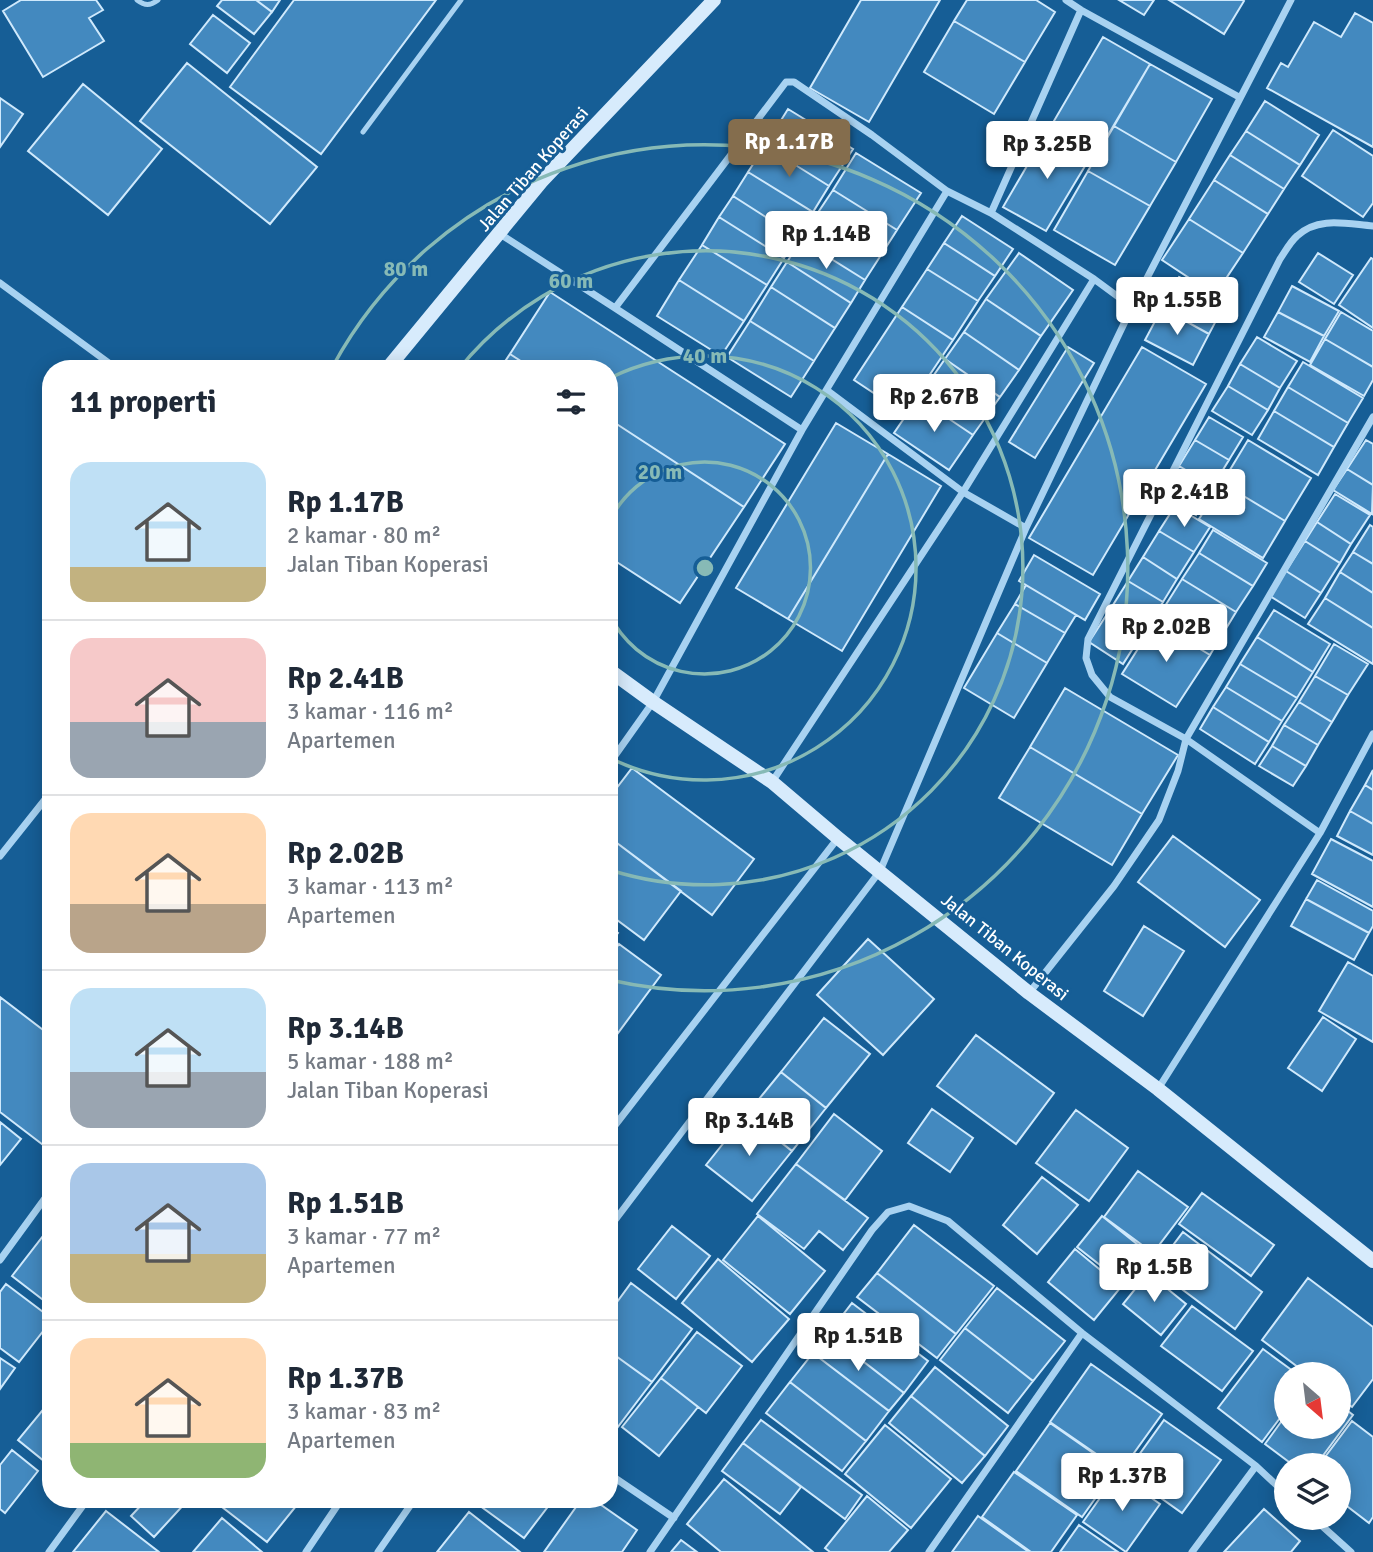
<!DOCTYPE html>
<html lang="id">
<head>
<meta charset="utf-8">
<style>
  :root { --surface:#fff; --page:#f6f6f7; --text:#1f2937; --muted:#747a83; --line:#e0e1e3; --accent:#846d4d }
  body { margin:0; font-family:Signika,sans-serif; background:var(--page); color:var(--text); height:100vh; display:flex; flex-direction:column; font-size:26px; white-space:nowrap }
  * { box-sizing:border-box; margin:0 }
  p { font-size:23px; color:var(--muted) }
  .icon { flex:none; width:38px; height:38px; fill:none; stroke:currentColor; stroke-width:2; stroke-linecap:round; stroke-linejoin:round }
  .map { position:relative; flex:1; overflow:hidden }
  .drawer { position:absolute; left:42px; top:360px; width:576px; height:1148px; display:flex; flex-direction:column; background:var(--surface); border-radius:28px; box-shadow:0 4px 18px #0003 }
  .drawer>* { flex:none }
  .needle { width:46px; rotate:152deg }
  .buttons { position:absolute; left:1274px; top:1362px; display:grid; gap:14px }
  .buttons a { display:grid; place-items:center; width:77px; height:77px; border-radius:50%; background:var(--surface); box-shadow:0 4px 18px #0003; font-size:35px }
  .price { position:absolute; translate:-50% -60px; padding:0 16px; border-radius:7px; background:#fff; color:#222; font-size:23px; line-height:46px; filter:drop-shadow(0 2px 4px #0008) }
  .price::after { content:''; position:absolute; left:50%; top:42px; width:21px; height:16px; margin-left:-10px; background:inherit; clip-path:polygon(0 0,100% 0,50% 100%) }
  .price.on { background:var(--accent); color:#fff }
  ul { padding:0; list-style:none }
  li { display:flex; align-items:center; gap:21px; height:175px; padding:0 28px }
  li+li { border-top:2px solid var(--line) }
  li span { display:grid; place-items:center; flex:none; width:196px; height:140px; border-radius:21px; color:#555 }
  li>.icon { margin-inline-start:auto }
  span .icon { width:84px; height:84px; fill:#fffc; stroke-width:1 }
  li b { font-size:30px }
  h2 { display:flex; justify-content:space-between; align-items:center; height:84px; padding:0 28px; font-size:30px }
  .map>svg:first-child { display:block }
  .building { fill:#4389bf; stroke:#cfe9fc; stroke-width:2 }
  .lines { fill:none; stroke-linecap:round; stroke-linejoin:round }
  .lane { stroke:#a8d2f1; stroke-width:5 }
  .street { stroke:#a8d2f1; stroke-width:7 }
  .secondary { stroke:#d7ebfc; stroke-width:14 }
  .ring { fill:none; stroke:#87bab6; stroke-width:3.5 }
  .labels { text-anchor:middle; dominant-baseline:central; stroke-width:6; stroke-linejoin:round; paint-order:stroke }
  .street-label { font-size:18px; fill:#fff; stroke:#165e96 }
  .centre { fill:#87bab6; stroke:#165e96; stroke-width:3.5 }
  .ring-label { font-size:21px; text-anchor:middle; font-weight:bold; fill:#87bab6; stroke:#165e96; stroke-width:6; stroke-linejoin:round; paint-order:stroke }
</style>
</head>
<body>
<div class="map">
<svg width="1373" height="1552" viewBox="0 0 1373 1552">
  <rect width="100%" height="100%" fill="#165e96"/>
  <path class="building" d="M21 0H96L103 10 89 18 104 41 43 77 3 11Z
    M222 0H256L272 12 254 34 217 6Z
    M256 0H280L272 12Z
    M294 0H436L321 154 230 87Z
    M861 0H940L869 122 810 88Z
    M967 0H1036L1055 12 1025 62 954 21Z
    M1119 0H1154L1144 15Z
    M1169 0H1243L1244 1 1224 34Z
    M1355 13 1373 23V147L1267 88 1281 63 1288 67 1314 22 1341 37Z
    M213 15 250 43 227 73 190 44Z
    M954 21 1025 62 994 114 924 72Z
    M1103 37 1150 64 1098 152 1051 126Z
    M187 63 317 167 270 224 140 121Z
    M1150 64 1212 99 1176 162 1114 126Z
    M83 84 162 149 108 215 28 151Z
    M0 98 23 114 0 147Z
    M1265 101 1319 135 1300 165 1246 131Z
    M788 109 853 149 829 186 765 146Z
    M1114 126 1176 162 1150 206 1088 171Z
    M1048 130 1091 156 1046 231 1003 207Z
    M1333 130 1373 156V203L1363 217 1302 176Z
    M1246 131 1300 165 1284 189 1230 155Z
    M765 146 829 186 813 212 748 172Z
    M856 153 921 193 897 230 833 190Z
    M1230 155 1284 189 1268 214 1214 180Z
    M1088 171 1150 206 1115 265 1054 230Z
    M748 172 813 212 797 237 733 196Z
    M1214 180 1268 214 1243 253 1189 219Z
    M833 190 897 230 881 255 817 214Z
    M733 196 797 237 784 258 719 217Z
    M817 214 881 255 865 280 801 240Z
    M962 216 1013 249 995 276 944 243Z
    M719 217 784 258 767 285 702 245Z
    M1189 219 1243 253 1215 295 1162 260Z
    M801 240 865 280 851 303 787 262Z
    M944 243 995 276 978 301 927 269Z
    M702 245 767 285 744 321 679 280Z
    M1019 253 1073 290 1041 336 986 299Z
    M1318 253 1353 275 1334 304 1299 282Z
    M1371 258 1373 259V328L1339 305Z
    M787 262 851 303 835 328 771 287Z
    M927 269 978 301 953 340 902 307Z
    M1179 277 1226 302 1209 334 1162 308Z
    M679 280 744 321 721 356 657 316Z
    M1292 286 1339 311 1324 336 1278 312Z
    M771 287 835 328 814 361 750 321Z
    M550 292 785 444 744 507 609 419V369H533L510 354Z
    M986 299 1041 336 1019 370 964 332Z
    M902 307 953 340 904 413 854 380Z
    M1162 308 1209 334 1193 365 1145 340Z
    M1278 312 1324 336 1310 362 1264 337Z
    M1341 312 1373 331V367L1325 339Z
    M750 321 814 361 791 397 727 357Z
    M964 332 1019 370 1000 397 945 359Z
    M1257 337 1297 361 1280 388 1240 364Z
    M1325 339 1373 367V380L1364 396 1310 365Z
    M1068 347 1094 363 1035 458 1009 442Z
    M1142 347 1206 384 1093 575 1029 538Z
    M510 354 533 369H500Z
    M945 359 1000 397 973 435 918 398Z
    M1303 362 1363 398 1348 423 1288 387Z
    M1240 364 1280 388 1268 410 1228 386Z
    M1228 386 1268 410 1252 435 1212 411Z
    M1288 387 1348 423 1334 447 1274 411Z
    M918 398 973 435 949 470 894 433Z
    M1274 411 1334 447 1318 475 1258 439Z
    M1209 417 1243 437 1229 460 1195 440Z
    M609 419 744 507 680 603 609 557Z
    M836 423 888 454 788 619 736 588Z
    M1195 440 1229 460 1213 486 1179 466Z
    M1248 440 1311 478 1285 521 1222 483Z
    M1366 440 1373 444V485L1347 469Z
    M888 454 941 486 842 651 788 619Z
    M1179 466 1213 486 1196 515 1162 494Z
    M1347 469 1373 485 1372 514 1333 490Z
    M1222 483 1285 521 1263 558 1199 519Z
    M1335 494 1370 515 1351 544 1317 522Z
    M1175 506 1210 527 1194 552 1159 531Z
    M1317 522 1351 544 1340 563 1305 541Z
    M1370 525 1373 527V564L1353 552Z
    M1213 530 1267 563 1253 586 1199 553Z
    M1159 531 1194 552 1177 579 1143 557Z
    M1305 541 1340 563 1321 593 1286 571Z
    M1353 552 1373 564V593L1340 572Z
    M1199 553 1253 586 1236 612 1182 579Z
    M1034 555 1100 594 1085 620 1019 581Z
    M1143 557 1177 579 1163 602 1128 581Z
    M1286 571 1321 593 1305 618 1270 596Z
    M1340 572 1373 593V628L1325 598Z
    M1182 579 1236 612 1210 655 1155 622Z
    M1128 581 1163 602 1147 626 1113 605Z
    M1026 585 1076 615 1065 633 1015 604Z
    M1325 598 1373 628V664L1308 624Z
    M1015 604 1065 633 1047 663 997 633Z
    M1113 605 1147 626 1123 664 1089 642Z
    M1274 610 1330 644 1313 672 1257 637Z
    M1155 622 1210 655 1176 707 1122 674Z
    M997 633 1047 663 1014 718 964 688Z
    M1257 637 1313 672 1297 698 1240 664Z
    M1334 644 1368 664 1348 695 1315 676Z
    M1240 664 1297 698 1282 721 1226 687Z
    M1315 676 1348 695 1332 722 1299 702Z
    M1226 687 1282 721 1269 742 1213 707Z
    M1065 688 1178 755 1142 814 1030 747Z
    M1299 702 1332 722 1318 745 1284 725Z
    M1213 707 1269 742 1255 764 1200 729Z
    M1284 725 1318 745 1306 766 1272 746Z
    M1272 746 1306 766 1293 786 1259 766Z
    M1030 747 1142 814 1112 865 999 798Z
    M632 768 754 859 712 915 609 837V798Z
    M1373 770V790L1365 785Z
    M1365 785 1373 790V824L1350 811Z
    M1350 811 1373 824V855L1337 836Z
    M1173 836 1260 900 1225 947 1138 882Z
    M609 837 681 891 644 940 609 914Z
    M1331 839 1373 861V907L1312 874Z
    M1317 880 1373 911V926L1369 933 1306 899Z
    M1306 899 1369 933 1354 960 1291 926Z
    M609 926 618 933 609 945Z
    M1144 926 1184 951 1143 1016 1104 991Z
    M868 939 934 999 883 1055 817 995Z
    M619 944 661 975 618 1033 609 1026V958Z
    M1348 962 1373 976V1042L1319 1011Z
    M0 997 51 1036V1151L0 1112Z
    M1323 1017 1356 1039 1322 1091 1288 1068Z
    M824 1018 870 1054 826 1108 781 1072Z
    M976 1035 1054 1093 1016 1144 937 1086Z
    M781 1072 826 1108 792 1151 746 1115Z
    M932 1109 973 1138 950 1172 908 1143Z
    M1076 1110 1128 1148 1089 1201 1036 1163Z
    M834 1114 882 1151 845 1200 796 1164Z
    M746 1115 792 1151 752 1201 706 1165Z
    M0 1122 21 1139 0 1165Z
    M796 1164 868 1218 843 1250 819 1231 804 1249 757 1214Z
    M1138 1171 1188 1207 1153 1253 1104 1217Z
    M1042 1177 1078 1205 1037 1254 1003 1225Z
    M1202 1193 1274 1245 1251 1276 1179 1224Z
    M758 1216 825 1271 790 1314 723 1260Z
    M1102 1216 1153 1257 1128 1287 1077 1247Z
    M914 1225 994 1286 956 1334 877 1273Z
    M672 1226 710 1256 676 1299 638 1269Z
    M50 1227H51V1306L12 1276Z
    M1183 1232 1262 1292 1235 1329 1155 1269Z
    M1075 1249 1121 1287 1094 1320 1048 1282Z
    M718 1259 789 1319 752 1362 682 1303Z
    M877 1273 956 1334 937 1358 857 1297Z
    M1148 1273 1186 1304 1161 1335 1123 1304Z
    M1308 1278 1373 1327V1379L1352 1407 1339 1398V1374H1307L1262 1340Z
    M631 1283 692 1329 652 1382 609 1351V1313Z
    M6 1284 51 1318V1321L19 1362 0 1348V1292Z
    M997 1288 1065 1341 1033 1381 965 1328Z
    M852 1303 928 1361 904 1393 828 1334Z
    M1192 1306 1253 1351 1222 1391 1161 1346Z
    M965 1328 1033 1381 1008 1413 940 1360Z
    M697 1332 742 1366 706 1413 661 1378Z
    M828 1334 904 1393 889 1411 813 1353Z
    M1263 1349 1297 1374H1286V1410L1262 1442 1218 1408Z
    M609 1351 652 1382 617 1428 609 1422Z
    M813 1353 889 1411 866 1441 790 1382Z
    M0 1358 15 1368 0 1389Z
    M1091 1364 1162 1414 1121 1471 1050 1422Z
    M935 1367 1008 1426 985 1456 911 1396Z
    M661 1378 698 1407 659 1456 622 1427Z
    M790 1382 866 1441 842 1471 766 1413Z
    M911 1396 985 1456 962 1483 889 1423Z
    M51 1400V1453L44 1461 18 1440Z
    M1339 1404 1353 1415 1316 1465H1293L1265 1444 1286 1415V1426H1339Z
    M761 1420 862 1495 845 1519 743 1443Z
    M1164 1420 1221 1460 1182 1513 1126 1473Z
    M1352 1421 1373 1437V1517L1369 1523 1339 1500V1465H1319Z
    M1050 1423 1116 1469 1082 1517 1016 1471Z
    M885 1425 951 1479 911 1528 845 1474Z
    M743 1443 801 1487 780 1514 722 1471Z
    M12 1450 38 1471 5 1513 0 1509V1465Z
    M1014 1472 1077 1515 1051 1552H1031L982 1517Z
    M1117 1474 1160 1504 1126 1552 1083 1522Z
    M724 1479 813 1552H721L687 1524Z
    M867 1496 908 1530 889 1552H830L825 1548Z
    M146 1500H188L154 1537 131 1516Z
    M213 1500H301L267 1542Z
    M472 1500H553L524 1538Z
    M581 1500H594L637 1530 622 1552H544Z
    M1264 1509 1300 1541 1291 1552H1224Z
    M106 1511 159 1552H73Z
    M469 1512 520 1552H437Z
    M978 1516 1029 1552H952Z
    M222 1518 262 1552H193Z
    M1079 1525 1118 1552H1060Z
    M681 1540 697 1552H671Z"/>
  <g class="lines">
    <path class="lane" d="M137 0C145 6 150 6 158 0
      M363 132 461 0"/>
    <path class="street" d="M1066 0 1081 10 1239 97
      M991 213 1081 10
      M500 234 615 308 786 82H794L872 135 947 191 991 213 1094 279 1132 307
      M0 283 117 369
      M615 308 802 430
      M828 391 963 492 1026 528
      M609 764 653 702 802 430 947 191
      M772 782 963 492 1094 279
      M1320 833 1186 739 1110 697 1092 675 1086 658 1088 639 1280 259C1285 252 1290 242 1297 236 1318 216 1347 224 1373 226
      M0 856 51 792
      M1029 993 1114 886 1159 820 1178 771 1186 739 1373 417
      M1158 1089 1320 833 1373 734
      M609 1133 838 838
      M609 1228 880 871 1026 528 1132 307 1291 0
      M0 1260 51 1190
      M609 1474 674 1518
      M1312 1517 1351 1552
      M49 1552 87 1500
      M306 1552 341 1500
      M378 1552 414 1500
      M650 1552 872 1230 888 1212 909 1206 948 1221 1082 1333 1256 1466 1286 1494
      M929 1552 1082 1333
      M1192 1552 1256 1466"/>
    <path class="secondary" d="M387 369 541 182 714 0
      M609 670 653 702 772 782 838 838 1029 993 1158 1089 1373 1261"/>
  </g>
  <g class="ring">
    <path d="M609 522A106 106 0 1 1 609 614"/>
    <path d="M610 378A212 212 0 1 1 610 758"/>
    <path d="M459 369A317 317 0 1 1 610 870"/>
    <path d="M333 366A423 423 0 1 1 610 980"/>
  </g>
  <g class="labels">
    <g class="street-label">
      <text transform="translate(533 169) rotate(-49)">Jalan Tiban Koperasi</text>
      <text transform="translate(1005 947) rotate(39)">Jalan Tiban Koperasi</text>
    </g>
  </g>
  <circle cx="705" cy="568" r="10" class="centre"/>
  <g class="ring-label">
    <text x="406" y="276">80 m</text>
    <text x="571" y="288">60 m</text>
    <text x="705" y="363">40 m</text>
    <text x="660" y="479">20 m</text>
  </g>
</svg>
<div class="buttons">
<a><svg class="needle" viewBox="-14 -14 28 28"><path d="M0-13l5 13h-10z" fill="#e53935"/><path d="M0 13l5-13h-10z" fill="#747a83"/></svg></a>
<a><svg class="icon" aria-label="layers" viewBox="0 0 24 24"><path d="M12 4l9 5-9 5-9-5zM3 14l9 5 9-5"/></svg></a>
</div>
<b class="price on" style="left:789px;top:179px">Rp 1.17B</b>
<b class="price" style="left:1047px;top:181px">Rp 3.25B</b>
<b class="price" style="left:826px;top:271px">Rp 1.14B</b>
<b class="price" style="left:1177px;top:337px">Rp 1.55B</b>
<b class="price" style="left:934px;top:434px">Rp 2.67B</b>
<b class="price" style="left:1184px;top:529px">Rp 2.41B</b>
<b class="price" style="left:1166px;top:664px">Rp 2.02B</b>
<b class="price" style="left:749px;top:1158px">Rp 3.14B</b>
<b class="price" style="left:1154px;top:1304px">Rp 1.5B</b>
<b class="price" style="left:858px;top:1373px">Rp 1.51B</b>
<b class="price" style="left:1122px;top:1513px">Rp 1.37B</b>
<section class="drawer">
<h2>11 properti<svg class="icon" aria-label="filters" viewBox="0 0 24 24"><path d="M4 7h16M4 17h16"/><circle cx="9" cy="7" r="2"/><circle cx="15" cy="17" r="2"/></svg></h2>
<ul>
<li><span style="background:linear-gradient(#bfe0f5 75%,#c2b280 0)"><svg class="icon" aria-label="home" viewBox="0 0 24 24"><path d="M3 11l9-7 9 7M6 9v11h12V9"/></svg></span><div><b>Rp 1.17B</b><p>2 kamar · 80 m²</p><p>Jalan Tiban Koperasi</p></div></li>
<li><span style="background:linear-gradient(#f6c9c9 60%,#9aa5b1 0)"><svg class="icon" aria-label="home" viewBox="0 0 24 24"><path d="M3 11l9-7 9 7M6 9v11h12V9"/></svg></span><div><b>Rp 2.41B</b><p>3 kamar · 116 m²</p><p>Apartemen</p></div></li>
<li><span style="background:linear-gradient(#ffd9b3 65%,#b9a48a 0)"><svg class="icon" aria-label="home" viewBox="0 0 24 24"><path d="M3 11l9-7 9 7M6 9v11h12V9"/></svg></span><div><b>Rp 2.02B</b><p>3 kamar · 113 m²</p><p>Apartemen</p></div></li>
<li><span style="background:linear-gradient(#bfe0f5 60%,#9aa5b1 0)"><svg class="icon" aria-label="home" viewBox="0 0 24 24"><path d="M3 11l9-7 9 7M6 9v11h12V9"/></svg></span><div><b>Rp 3.14B</b><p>5 kamar · 188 m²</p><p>Jalan Tiban Koperasi</p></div></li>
<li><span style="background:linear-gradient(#a9c7e8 65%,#c2b280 0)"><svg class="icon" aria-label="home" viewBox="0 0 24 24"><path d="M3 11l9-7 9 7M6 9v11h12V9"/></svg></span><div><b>Rp 1.51B</b><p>3 kamar · 77 m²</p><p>Apartemen</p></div></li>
<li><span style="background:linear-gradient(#ffd9b3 75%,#8fb573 0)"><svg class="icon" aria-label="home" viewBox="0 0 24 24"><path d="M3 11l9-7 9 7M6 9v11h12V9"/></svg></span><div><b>Rp 1.37B</b><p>3 kamar · 83 m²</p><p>Apartemen</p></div></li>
</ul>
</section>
</div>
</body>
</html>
